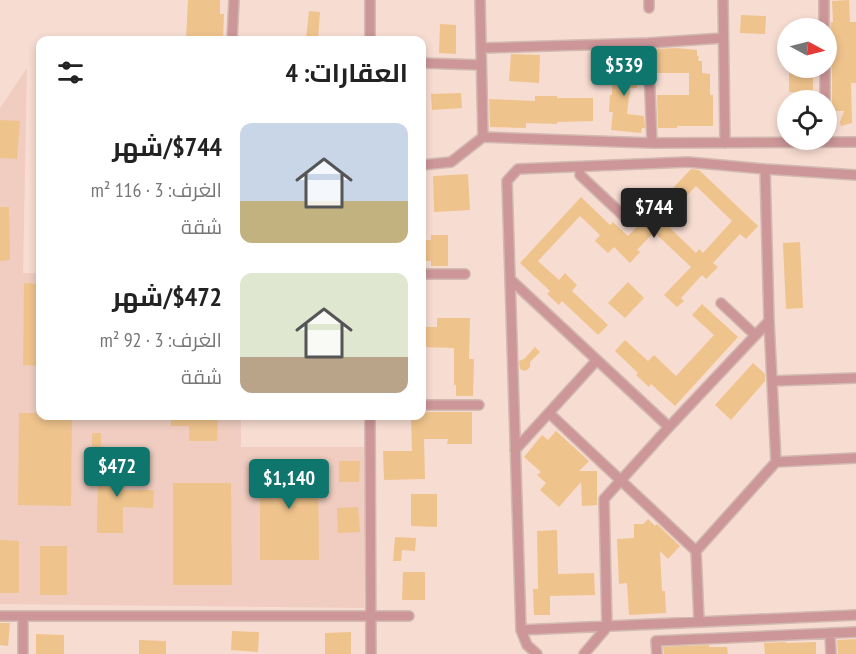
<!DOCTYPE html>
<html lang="ar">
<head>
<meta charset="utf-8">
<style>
  :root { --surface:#fff; --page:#f6f6f6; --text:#222; --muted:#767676; --accent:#0f766e }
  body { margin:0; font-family:"PT Sans Narrow",Cairo,sans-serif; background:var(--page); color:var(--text); direction:rtl; height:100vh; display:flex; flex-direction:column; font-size:22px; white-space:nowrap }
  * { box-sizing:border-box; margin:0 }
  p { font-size:20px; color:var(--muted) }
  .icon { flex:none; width:33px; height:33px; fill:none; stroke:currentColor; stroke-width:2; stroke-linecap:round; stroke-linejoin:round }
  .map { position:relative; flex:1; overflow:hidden; direction:ltr }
  .details { position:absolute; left:36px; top:36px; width:390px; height:384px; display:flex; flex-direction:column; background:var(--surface); border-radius:12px; box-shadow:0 3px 9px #0003; direction:rtl }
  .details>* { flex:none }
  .needle { width:39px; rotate:97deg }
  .controls { position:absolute; left:777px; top:18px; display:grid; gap:12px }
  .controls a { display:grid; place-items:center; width:60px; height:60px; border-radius:50%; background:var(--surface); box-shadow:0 3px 9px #0003; font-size:30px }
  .price { position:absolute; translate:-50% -51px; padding:0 14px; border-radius:6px; background:var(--accent); color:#fff; font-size:20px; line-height:39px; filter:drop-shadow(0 2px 3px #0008) }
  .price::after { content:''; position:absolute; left:50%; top:36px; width:18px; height:14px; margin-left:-9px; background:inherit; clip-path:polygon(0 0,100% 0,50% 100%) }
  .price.selected { background:#222; color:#fff }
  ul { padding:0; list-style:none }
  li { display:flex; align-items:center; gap:18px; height:150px; padding:0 18px }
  li span { display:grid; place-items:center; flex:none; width:168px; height:120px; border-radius:12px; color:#555 }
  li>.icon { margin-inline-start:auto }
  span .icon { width:72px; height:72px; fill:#fffc; stroke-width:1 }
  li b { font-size:26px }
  h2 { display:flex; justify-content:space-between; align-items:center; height:72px; padding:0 18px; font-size:26px }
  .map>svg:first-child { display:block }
  .built { fill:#f0cdc0 }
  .building { fill:#efc38c; fill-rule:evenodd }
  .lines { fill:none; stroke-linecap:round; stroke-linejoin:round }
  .minor-casing { stroke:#d2bab0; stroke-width:12 }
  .minor { stroke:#cd9699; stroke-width:9 }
</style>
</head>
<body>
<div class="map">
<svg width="856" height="654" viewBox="0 0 856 654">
  <rect width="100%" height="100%" fill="#f7dcd1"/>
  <path class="built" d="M27 68 23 273H40V416H241V447H366L364 608 0 604V108Z"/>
  <path class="building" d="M188 0H220V14H224L223 40H186Z
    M849 0 850 22H856V83H851L852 123 841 126 840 122 844 111H832V68L830 64 828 62 827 55H829L831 22H833L832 1Z
    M309 11 320 12 318 40 306 39Z
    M741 15 766 16 765 34 740 33Z
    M440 24 456 25V54L439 53Z
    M676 48 697 50V56H699L698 61H702V73L710 74V95H713V126H677V128H658L657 95H689V73H656L655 49Z
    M511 54 540 55 539 83 509 81Z
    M612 60H637V88H630L627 114 644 116 645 128H642L641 133 611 130 613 112H609L610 95H612Z
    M789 68H813V92H789Z
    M461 93 462 108 432 110 431 94Z
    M535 96H557V98H593V121L557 122V124L526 123V128L490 127 489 99 535 101Z
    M0 120 20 121 17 159 0 158Z
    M691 169 699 170 758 226 746 239 740 234 713 263 718 267 706 279 702 275 681 298 684 301 677 307 664 295 691 267 654 232 637 250 640 252 630 263 614 247 608 253 595 241 600 235 580 216 538 261 559 280 565 273 577 285 572 291 608 325 598 335 562 301 559 305 547 294 550 291 520 263 581 197 610 225 613 222 628 236ZM696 186 732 221 703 253 699 249 696 253 670 228 673 225 666 218Z
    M468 174 470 210 434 212 433 176Z
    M0 207H9L10 260 0 261Z
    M431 235H448V266H431V261H422V240H431Z
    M800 242 803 308 786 309 783 243Z
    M628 282 644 298 625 318 608 303Z
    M24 283 40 284V366L23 365Z
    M702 304 738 337 675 406 651 384 649 387 636 375 638 373 615 351 625 340 648 361 654 355 676 376 714 335 692 315Z
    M437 318H470L469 359H474L473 396H456V385H454V348L422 347V327H437Z
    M535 347 540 352 530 362V367L527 370 524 371 520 369 519 361 524 359Z
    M753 363 765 374V381L731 420 715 405Z
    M422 412H472V444H447L448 439H424L425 479 384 480 383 451H412L411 416H422Z
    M19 413H40V416H72L71 506 18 505Z
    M171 416H218L217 441H189V426H171Z
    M556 431 589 461 579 471H597V505L582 506 581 482 559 507 540 490 546 483 537 475 541 472 524 457 542 435 548 440Z
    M92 433H101V453H92Z
    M318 459 319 560H260V460Z
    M339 461H360L359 482H339Z
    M98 463H124V490H154L153 508 123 507V533H97Z
    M173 483H231L232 585H173Z
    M411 494H437V527L411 526Z
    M358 507 360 532 338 533 337 508Z
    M648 519 655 526 657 524 680 546 668 559 660 551 662 591H665L666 613 629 615 627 583 619 584 617 539 634 538V524H643Z
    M557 530 558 574 594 573 595 595 550 596V615H534L533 589H538L537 531Z
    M395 537 416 538 415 551 402 550 401 561H393Z
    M0 540 19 541V593H0Z
    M40 546H67V595H40Z
    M403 572H425V600H402Z
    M0 623H10L8 646 0 645Z
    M232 631 259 632 258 652 231 650Z
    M351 632V654H325V633Z
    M36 634 64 635V654H36Z
    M856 639V654H838L837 640Z
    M139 640 166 641V654H139Z
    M786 642V643L816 642V654H765L764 643Z
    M709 645V647H727L728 654H664L663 647Z"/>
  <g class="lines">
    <g class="minor-casing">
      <path id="minor" d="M480 0 483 137
        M649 0V8
        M723 0 725 143
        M824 0V28
        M232 40 234 0
        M370 40V0
        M648 43 652 143
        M481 48 648 43 723 38
        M422 63 481 65
        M825 68V100
        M422 165 451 162 483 137 652 143 856 142
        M580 167V175L628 220
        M422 274H465
        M511 280 669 427
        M721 303 755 335
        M772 381 856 378
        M422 405H479
        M549 413 696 551 699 621
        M370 416 371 654
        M515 450 597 360
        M776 462 856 458
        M696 551 776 462 769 321 765 169
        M0 616H409
        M521 630 856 615
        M830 634 831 654
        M23 654V616
        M537 654 527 645 521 630 507 181 518 169 688 162 765 169 856 175
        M584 654 607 627 604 499 669 427 769 321
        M657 654 656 641 856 632"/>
    </g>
    <use href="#minor" class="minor"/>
  </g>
</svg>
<div class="controls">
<a><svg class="needle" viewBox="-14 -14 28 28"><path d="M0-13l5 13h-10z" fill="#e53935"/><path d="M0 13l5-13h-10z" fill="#767676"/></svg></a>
<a><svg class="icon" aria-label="locate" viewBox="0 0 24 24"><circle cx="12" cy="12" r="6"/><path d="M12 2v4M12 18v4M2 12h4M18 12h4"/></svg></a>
</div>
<b class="price" style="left:624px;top:97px">$539</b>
<b class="price selected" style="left:654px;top:239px">$744</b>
<b class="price" style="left:117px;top:498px">$472</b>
<b class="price" style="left:289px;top:510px">$1,140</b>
<section class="details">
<h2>العقارات: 4<svg class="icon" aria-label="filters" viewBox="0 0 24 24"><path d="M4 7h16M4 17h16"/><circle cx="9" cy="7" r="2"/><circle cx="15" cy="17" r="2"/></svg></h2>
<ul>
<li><span style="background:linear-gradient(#c9d6e8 65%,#c2b280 0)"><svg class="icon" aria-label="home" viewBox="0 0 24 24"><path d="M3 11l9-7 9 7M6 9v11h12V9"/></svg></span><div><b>$744/شهر</b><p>الغرف: 3 · 116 m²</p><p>شقة</p></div></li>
<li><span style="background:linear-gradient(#dfe7d0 70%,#b9a48a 0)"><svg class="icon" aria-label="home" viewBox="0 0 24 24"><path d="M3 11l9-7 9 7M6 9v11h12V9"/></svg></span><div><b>$472/شهر</b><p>الغرف: 3 · 92 m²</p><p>شقة</p></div></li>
</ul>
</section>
</div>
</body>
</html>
